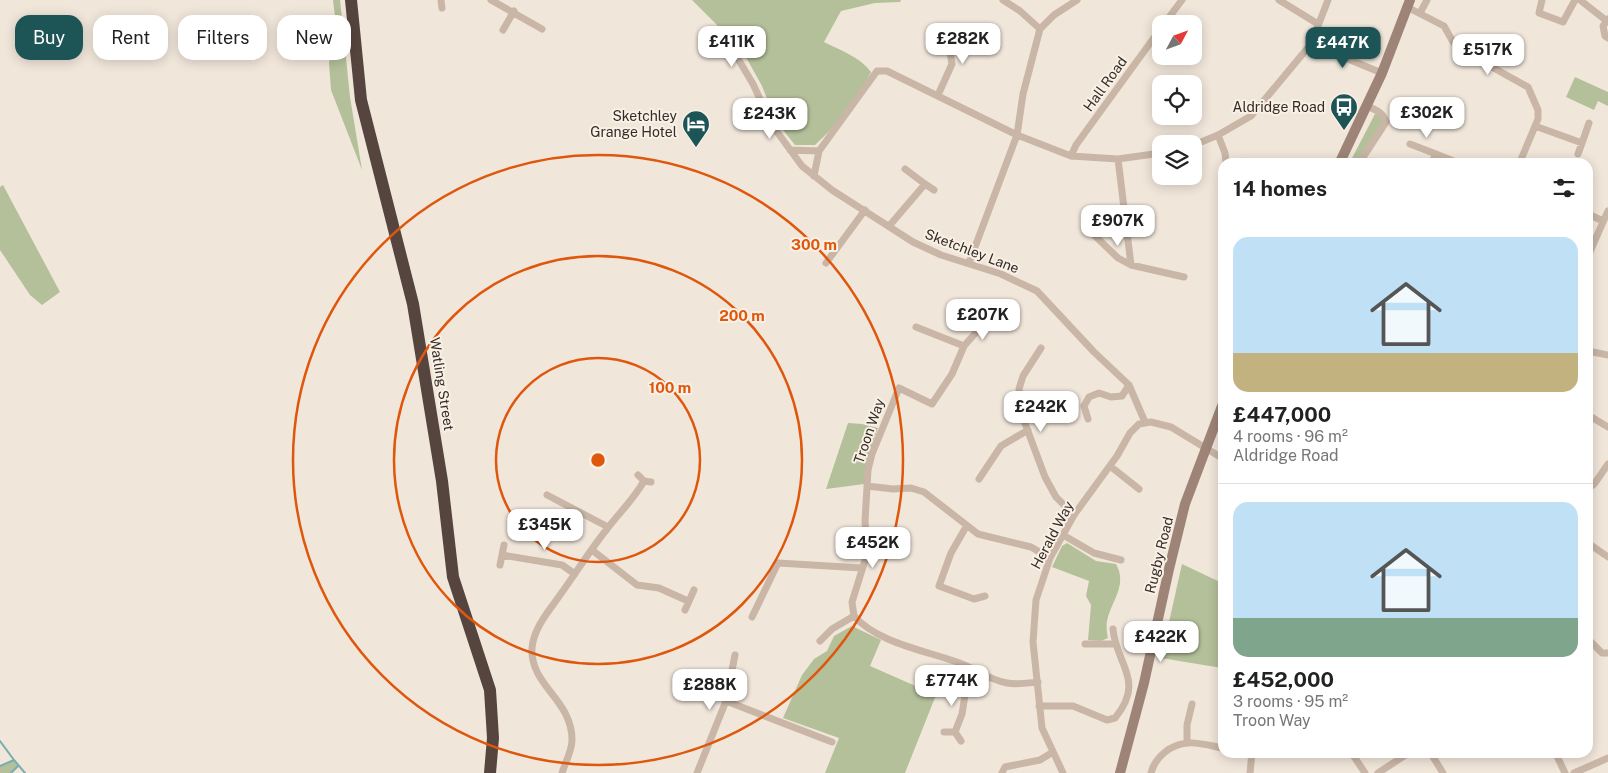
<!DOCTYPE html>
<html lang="en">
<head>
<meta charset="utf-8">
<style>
  :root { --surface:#fff; --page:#f6f6f6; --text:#222; --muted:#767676; --line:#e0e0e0; --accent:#1d5456 }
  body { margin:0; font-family:"Public Sans",sans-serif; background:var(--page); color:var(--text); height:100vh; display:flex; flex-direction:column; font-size:19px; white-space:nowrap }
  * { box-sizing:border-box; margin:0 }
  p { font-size:16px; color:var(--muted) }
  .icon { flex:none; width:28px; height:28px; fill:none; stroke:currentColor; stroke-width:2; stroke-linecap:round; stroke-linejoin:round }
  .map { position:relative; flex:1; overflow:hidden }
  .details { position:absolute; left:1218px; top:158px; width:375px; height:600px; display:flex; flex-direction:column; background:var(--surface); border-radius:15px; box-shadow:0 2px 12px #0003 }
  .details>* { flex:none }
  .top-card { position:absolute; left:15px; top:15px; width:475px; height:45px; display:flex; gap:10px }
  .needle { width:32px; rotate:49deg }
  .tools { position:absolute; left:1152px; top:15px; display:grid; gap:10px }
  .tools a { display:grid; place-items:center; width:50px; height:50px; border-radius:10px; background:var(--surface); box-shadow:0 2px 12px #0003; font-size:25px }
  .price { position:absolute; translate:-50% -42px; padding:0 11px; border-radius:10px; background:#fff; color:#222; font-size:16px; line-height:32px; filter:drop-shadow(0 1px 2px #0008) }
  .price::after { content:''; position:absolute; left:50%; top:30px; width:15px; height:11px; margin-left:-8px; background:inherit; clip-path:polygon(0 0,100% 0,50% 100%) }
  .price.selected { background:var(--accent); color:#fff }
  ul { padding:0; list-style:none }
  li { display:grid; align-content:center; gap:10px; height:265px; padding:0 15px }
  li+li { border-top:1px solid var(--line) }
  li span { display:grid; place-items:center; height:155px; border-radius:15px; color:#555 }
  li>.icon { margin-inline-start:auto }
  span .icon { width:90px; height:90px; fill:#fffc; stroke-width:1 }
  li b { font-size:21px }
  h2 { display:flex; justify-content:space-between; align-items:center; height:60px; padding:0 15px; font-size:21px }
  .tag { padding:0 18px; border-radius:15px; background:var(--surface); box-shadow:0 2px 12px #0003; font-size:18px; line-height:45px }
  .tag.selected { background:var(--accent); color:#fff }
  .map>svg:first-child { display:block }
  .green { fill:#b4c09a }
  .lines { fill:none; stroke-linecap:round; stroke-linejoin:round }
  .stream { stroke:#79adae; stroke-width:2 }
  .street { stroke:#c9b6a6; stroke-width:7 }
  .secondary { stroke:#9d8477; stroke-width:10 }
  .highway { stroke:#56453e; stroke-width:12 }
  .ring { fill:none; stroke:#df570d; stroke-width:2.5 }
  .labels { text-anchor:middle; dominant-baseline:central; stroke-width:4; stroke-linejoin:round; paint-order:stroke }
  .street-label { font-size:14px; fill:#352b27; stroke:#f9f0e6 }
  .poi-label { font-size:14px; fill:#352b27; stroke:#f9f0e6; text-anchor:end }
  .centre { fill:#df570d; stroke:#f9f0e6; stroke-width:2.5 }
  .ring-label { font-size:15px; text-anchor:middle; font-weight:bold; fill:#df570d; stroke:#f9f0e6; stroke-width:4; stroke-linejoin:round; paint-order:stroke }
</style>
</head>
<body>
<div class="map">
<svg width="1608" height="773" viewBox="0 0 1608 773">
  <rect width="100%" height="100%" fill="#f1e6da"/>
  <path class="green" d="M333 0H340L350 97 362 170 331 90 329 63 336 25Z
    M692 0H901L900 2 875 3 841 11 824 42C840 50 860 57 871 72 858 99 837 125 815 145H795L776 121 762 86 747 59 732 40Z
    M1575 77 1608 92V106L1598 101 1594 110 1566 97Z
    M1375 114 1381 116 1384 121 1359 162H1350Z
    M3 185 60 292 42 305 30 295 0 250V187Z
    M848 423 862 424 878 428 868 458 864 484 826 489Z
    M1067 543 1096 561 1116 564C1128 585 1111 601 1107 621 1106 626 1107 633 1108 638L1101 641 1088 640 1091 605 1086 596 1089 581 1052 567 1062 546Z
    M1182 564 1222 583V668L1161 658Z
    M852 626 881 640 870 666 936 695 905 773H825L839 738 783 718 802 675 814 659 827 651 834 636Z
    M14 760 18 766 11 773H0V765Z"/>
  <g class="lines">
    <path class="stream" d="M0 741 14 760 0 766
      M14 760 25 773
      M11 773 18 766"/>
    <path class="street" d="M441 0 442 8
      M491 0 542 29
      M1003 0 1020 11 1040 29
      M1279 0 1318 24
      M1542 0 1539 13 1563 22 1575 0
      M1580 0 1608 22
      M1407 7 1444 26 1453 42 1465 52 1528 87 1538 110V119L1520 162
      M1420 13 1427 0
      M1608 19 1603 26 1605 36 1608 38
      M1164 24 1182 0
      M503 30 514 11
      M728 42 753 84 772 125 802 166 832 190 913 242 941 255 1001 274 1037 291 1094 352 1129 385 1145 422
      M1311 44 1382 73
      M938 95 952 64 949 46 943 43
      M1535 126 1582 143 1589 123
      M1218 135 1225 153 1226 162
      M1410 144 1436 154
      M1194 145 1218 135 1251 116 1311 44 1328 0
      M790 150 819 151 877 71H887L1017 135 1071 156 1118 159 1161 153
      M1578 154 1582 143
      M1071 156 1076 145 1161 28
      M1118 159 1131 265 1184 277
      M1360 162 1386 122C1383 112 1376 110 1367 106
      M1432 162 1436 154 1456 162
      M814 176 819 151
      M925 184 934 190
      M1588 214 1603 221
      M890 225 925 184 905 169
      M1092 233 1118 258 1131 265
      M1588 256 1608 211
      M826 263 865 210
      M969 263 1017 135 1023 94 1040 29 1054 15 1077 0
      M916 327 964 346 952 374 932 404 899 388 872 454 868 470 865 521 867 554 852 602 854 616C877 642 922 650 954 661 972 666 988 680 1007 683 1017 685 1028 683 1038 682
      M964 346 986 321
      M1041 348 1023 376 1019 389 1020 410 1045 477 1056 497 1074 515
      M1588 351 1608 355
      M1588 415 1608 427
      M1088 419 1084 406 1089 397 1099 393 1111 397 1122 396 1129 385
      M1110 466 1139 489
      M638 475 644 481 651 482
      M979 479 1001 446 1028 430
      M867 486 893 489 911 488 924 492 978 534 1031 547 1050 558
      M1588 489 1595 483 1608 464
      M547 495 608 527
      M966 527 951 553 939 586 974 599 985 596
      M1063 535 1094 553 1121 560
      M1588 543 1608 557
      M592 550 637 585 659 588 688 601
      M502 555 562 565 575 574
      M500 565 504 545
      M685 610 694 590
      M752 617 778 563 862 568
      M1588 639 1602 653H1608
      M820 641 832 629 854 616
      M1085 644H1114
      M726 701 832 742
      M1039 706H1073L1107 720 1115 718C1146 680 1116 665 1113 629
      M944 732H955
      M961 741 955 732 962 714 965 695 977 670
      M1187 743V725L1192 704
      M1240 752 1250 755
      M1351 752 1365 773
      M1430 752 1443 773
      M1555 752 1565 773
      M562 773C565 763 572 751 572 740 572 699 530 686 532 648 534 627 549 611 560 595 576 573 590 550 607 529 619 513 634 499 644 481
      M697 773 726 701 735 655
      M1002 773 1005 767 1040 760 1053 752
      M1063 773 1042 728 1033 642 1036 600 1050 558 1074 515 1117 456 1130 433 1139 424 1151 422 1171 427 1222 458
      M1151 773C1155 757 1171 744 1188 743 1198 742 1212 746 1222 748
      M1250 773 1252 752
      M1378 773 1410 752
      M1574 773 1608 758"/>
    <path class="secondary" d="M1340 162 1382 73 1410 0
      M1120 773 1144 683 1169 569 1185 504 1222 406"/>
    <path class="highway" d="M351 0 361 100 413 304 442 481 453 577 490 690 493 738 490 773"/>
  </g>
  <g class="ring">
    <circle cx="598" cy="460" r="102"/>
    <circle cx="598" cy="460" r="204"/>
    <circle cx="598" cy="460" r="305"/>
  </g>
  <defs>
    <g id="bus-pin" transform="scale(1.4375)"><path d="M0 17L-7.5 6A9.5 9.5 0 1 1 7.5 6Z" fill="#1d5456" stroke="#f9f0e6"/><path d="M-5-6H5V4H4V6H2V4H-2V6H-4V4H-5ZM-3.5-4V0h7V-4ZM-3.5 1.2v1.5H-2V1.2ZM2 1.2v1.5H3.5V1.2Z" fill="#fff"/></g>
    <g id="hotel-pin" transform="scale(1.4375)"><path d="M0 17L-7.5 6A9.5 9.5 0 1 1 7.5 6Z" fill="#1d5456" stroke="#f9f0e6"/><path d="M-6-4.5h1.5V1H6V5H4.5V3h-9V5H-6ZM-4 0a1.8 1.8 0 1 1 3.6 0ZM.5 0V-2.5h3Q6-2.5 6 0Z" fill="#fff"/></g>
  </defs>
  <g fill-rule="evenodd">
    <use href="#bus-pin" x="1344" y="107"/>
    <use href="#hotel-pin" x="696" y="124"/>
  </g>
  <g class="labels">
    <g class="street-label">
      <text transform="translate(1105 84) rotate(-54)">Hall Road</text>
      <text transform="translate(972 251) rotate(21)">Sketchley Lane</text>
      <text transform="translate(442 384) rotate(81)">Watling Street</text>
      <text transform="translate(869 431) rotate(-71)">Troon Way</text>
      <text transform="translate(1052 535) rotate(-62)">Herald Way</text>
      <text transform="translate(1159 555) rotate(-76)">Rugby Road</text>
    </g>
    <g class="poi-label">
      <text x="1325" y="107">Aldridge Road</text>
      <text x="677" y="116">Sketchley<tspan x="677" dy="16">Grange Hotel</tspan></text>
    </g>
  </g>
  <circle cx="598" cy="460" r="8" class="centre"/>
  <g class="ring-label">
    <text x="814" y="250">300 m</text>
    <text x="742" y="321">200 m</text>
    <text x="670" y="393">100 m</text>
  </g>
</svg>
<div class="tools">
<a><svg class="needle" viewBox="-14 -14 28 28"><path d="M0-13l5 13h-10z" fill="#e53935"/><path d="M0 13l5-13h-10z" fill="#767676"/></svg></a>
<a><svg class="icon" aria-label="locate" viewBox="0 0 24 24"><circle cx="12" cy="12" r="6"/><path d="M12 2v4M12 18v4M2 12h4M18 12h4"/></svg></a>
<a><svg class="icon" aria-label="layers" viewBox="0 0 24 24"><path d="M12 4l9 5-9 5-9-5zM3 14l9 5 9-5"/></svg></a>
</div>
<b class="price" style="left:963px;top:65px">£282K</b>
<b class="price" style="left:732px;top:68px">£411K</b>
<b class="price selected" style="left:1343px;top:69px">£447K</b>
<b class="price" style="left:1488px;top:76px">£517K</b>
<b class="price" style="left:1427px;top:139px">£302K</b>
<b class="price" style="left:770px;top:140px">£243K</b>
<b class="price" style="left:1118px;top:247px">£907K</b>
<b class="price" style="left:983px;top:341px">£207K</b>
<b class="price" style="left:1041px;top:433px">£242K</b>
<b class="price" style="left:545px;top:551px">£345K</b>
<b class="price" style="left:873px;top:569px">£452K</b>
<b class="price" style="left:1161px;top:663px">£422K</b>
<b class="price" style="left:952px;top:707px">£774K</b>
<b class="price" style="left:710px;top:711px">£288K</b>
<div class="top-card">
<a class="tag selected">Buy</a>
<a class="tag">Rent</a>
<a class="tag">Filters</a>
<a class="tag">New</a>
</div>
<section class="details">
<h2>14 homes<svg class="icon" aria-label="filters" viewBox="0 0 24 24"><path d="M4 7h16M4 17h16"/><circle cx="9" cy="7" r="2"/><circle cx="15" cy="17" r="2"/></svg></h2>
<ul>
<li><span style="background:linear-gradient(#bfe0f5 75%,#c2b280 0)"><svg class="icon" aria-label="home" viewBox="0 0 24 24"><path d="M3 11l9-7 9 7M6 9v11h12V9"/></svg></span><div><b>£447,000</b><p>4 rooms · 96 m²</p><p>Aldridge Road</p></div></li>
<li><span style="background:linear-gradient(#bfe0f5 75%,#7fa58c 0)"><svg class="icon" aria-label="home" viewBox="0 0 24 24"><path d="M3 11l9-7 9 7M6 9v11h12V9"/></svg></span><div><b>£452,000</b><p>3 rooms · 95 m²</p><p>Troon Way</p></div></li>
</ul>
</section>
</div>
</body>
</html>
